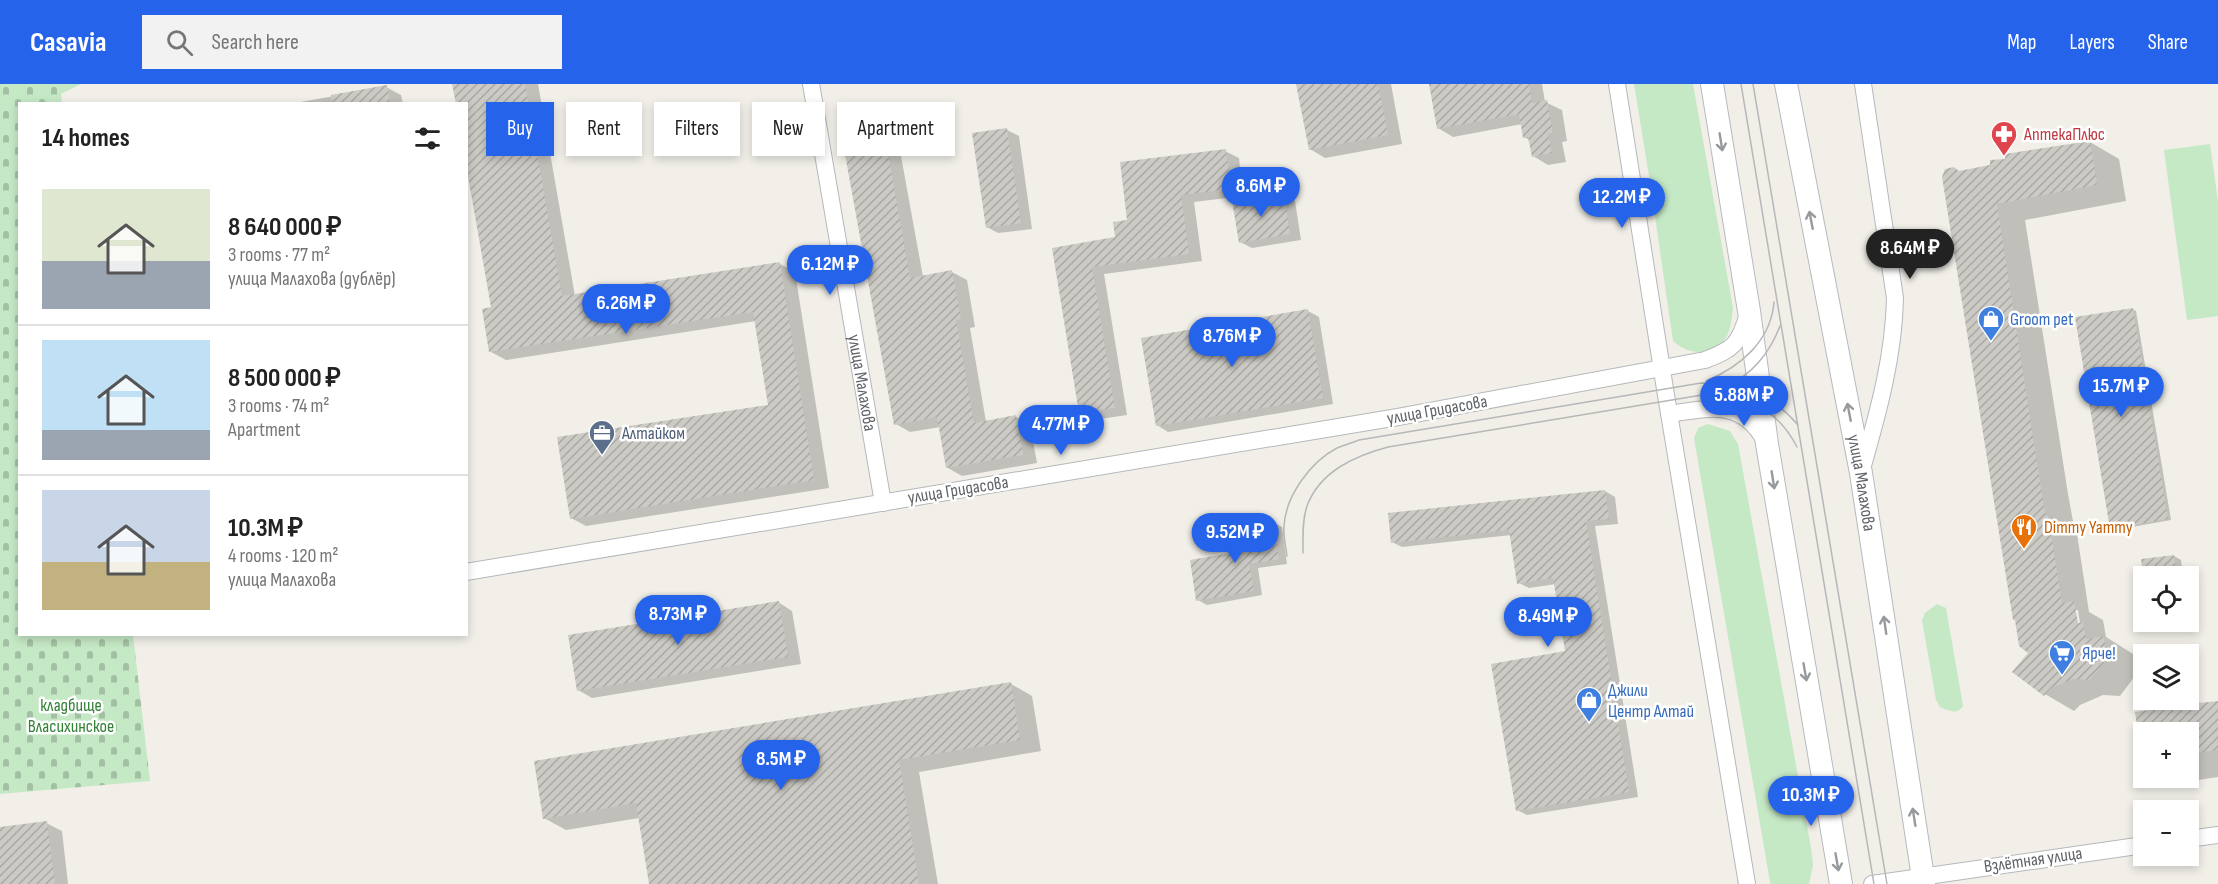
<!DOCTYPE html>
<html lang="en">
<head>
<meta charset="utf-8">
<style>
  :root { --surface:#fff; --page:#f2f2f2; --text:#222; --muted:#767676; --line:#e0e0e0; --accent:#2563eb }
  body { margin:0; font-family:"Sofia Sans Condensed",sans-serif; background:var(--page); color:var(--text); height:100vh; display:flex; flex-direction:column; font-size:22px; white-space:nowrap }
  * { box-sizing:border-box; margin:0 }
  p { font-size:20px; color:var(--muted) }
  .icon { flex:none; width:33px; height:33px; fill:none; stroke:currentColor; stroke-width:2; stroke-linecap:round; stroke-linejoin:round }
  .map { position:relative; flex:1; overflow:hidden }
  .side { position:absolute; left:18px; top:18px; width:450px; height:534px; display:flex; flex-direction:column; background:var(--surface); border-radius:0px; box-shadow:0 3px 9px #0003 }
  .side>* { flex:none }
  .top-card { position:absolute; left:486px; top:18px; width:570px; height:54px; display:flex; gap:12px }
  .tools { position:absolute; left:2133px; top:482px; display:grid; gap:12px }
  .tools a { display:grid; place-items:center; width:66px; height:66px; border-radius:0px; background:var(--surface); box-shadow:0 3px 9px #0003; font-size:30px }
  .price { position:absolute; translate:-50% -51px; padding:0 14px; border-radius:21px; background:var(--accent); color:#fff; font-size:20px; line-height:39px; filter:drop-shadow(0 2px 3px #0008) }
  .price::after { content:''; position:absolute; left:50%; top:36px; width:18px; height:14px; margin-left:-9px; background:inherit; clip-path:polygon(0 0,100% 0,50% 100%) }
  .price.selected { background:#222; color:#fff }
  ul { padding:0; list-style:none }
  li { display:flex; align-items:center; gap:18px; height:150px; padding:0 24px }
  li+li { border-top:2px solid var(--line) }
  li span { display:grid; place-items:center; flex:none; width:168px; height:120px; border-radius:0px; color:#555 }
  li>.icon { margin-inline-start:auto }
  span .icon { width:72px; height:72px; fill:#fffc; stroke-width:1 }
  li b { font-size:26px }
  h2 { display:flex; justify-content:space-between; align-items:center; height:72px; padding:0 24px; font-size:26px }
  .pill { padding:0 21px; border-radius:0px; background:var(--surface); box-shadow:0 3px 9px #0003; font-size:21px; line-height:54px }
  .pill.selected { background:var(--accent); color:#fff }
  header { display:flex; align-items:center; gap:36px; box-sizing:border-box; height:84px; padding:0 30px; background:var(--accent); color:#fff }
  header strong { font-size:28px }
  nav { display:flex; gap:33px; margin-inline-start:auto; font-size:21px }
  .search { width:420px; height:54px; background:var(--page); display:flex; align-items:center; gap:15px; box-sizing:border-box; padding:0 21px; border-radius:0px; color:var(--muted); font-size:22px }
  .map>svg:first-child { display:block }
  .green { fill:#c5e8c5 }
  .cemetery { fill:url(#cemetery-stones) }
  .shadow { fill:#0003; fill-rule:evenodd }
  .building { fill:url(#building-hatch) }
  .lines { fill:none; stroke-linecap:round; stroke-linejoin:round }
  .street-casing { stroke:#b5b8bc; stroke-width:18 }
  .secondary-casing { stroke:#b6babf; stroke-width:24 }
  .street { stroke:#fff; stroke-width:16 }
  .secondary { stroke:#fff; stroke-width:22 }
  .tram { stroke:#b6b7b8; stroke-width:1.5 }
  .oneway { stroke:#979a9d }
  .labels { text-anchor:middle; dominant-baseline:central; stroke-width:5; stroke-linejoin:round; paint-order:stroke }
  .health-label { font-size:18px; fill:#be3a42; stroke:#fff; text-anchor:start }
  .shop-label { font-size:18px; fill:#366cbe; stroke:#fff; text-anchor:start }
  .street-label { font-size:18px; fill:#5f6368; stroke:#fff }
  .service-label { font-size:18px; fill:#4e5e75; stroke:#fff; text-anchor:start }
  .food-label { font-size:18px; fill:#c56008; stroke:#fff; text-anchor:start }
  .park-label { font-size:18px; fill:#348238; stroke:#fff }
</style>
</head>
<body>
<header>
<strong>Casavia</strong>
<div class="search"><svg class="icon" aria-label="search" viewBox="0 0 24 24"><circle cx="10" cy="10" r="6"/><path d="M15 15l6 6"/></svg>Search here</div>
<nav><a>Map</a><a>Layers</a><a>Share</a></nav>
</header>
<div class="map">
<svg width="2218" height="800" viewBox="0 0 2218 800">
  <defs>
    <pattern id="cemetery-stones" width="16" height="16" patternUnits="userSpaceOnUse" patternTransform="scale(1.5)"><rect width="16" height="16" fill="#c5e8c5"/><path d="M2 7V4a2 2 0 0 1 4 0v3zM10 15v-3a2 2 0 0 1 4 0v3z" fill="#a3c0a4"/></pattern>
    <pattern id="building-hatch" width="6" height="6" patternUnits="userSpaceOnUse" patternTransform="scale(1.5)"><rect width="6" height="6" fill="#cccac5"/><path d="M-1 1l2-2M0 6l6-6M5 7l2-2" fill="none" stroke="#a9a8a4"/></pattern>
  </defs>
  <rect width="100%" height="100%" fill="#f1efe8"/>
  <path class="green" d="M1634 0H1693L1733 224C1732 233 1731 244 1727 252 1714 273 1689 272 1673 257L1650 98Z
    M2210 60 2218 118V232L2187 236 2164 66Z
    M1708 340 1730 347 1738 360 1811 764 1813 781 1809 800H1771L1770 798 1694 354 1698 344Z
    M1937 520 1946 524 1963 622C1957 631 1949 627 1940 623L1936 616 1922 536 1925 529Z"/>
  <path class="cemetery" d="M0 0H81L61 10 62 19 20 20V550L133 551 150 697 0 710Z"/>
  <path class="shadow" d="M454 0H538L575 212 780 180 795 188 829 404 586 442 571 434 769 322 756 237 506 276 491 268 493 224 466 20Z
    M1298 0H1391L1402 60 1325 74 1310 65Z
    M1430 0H1542L1545 18 1562 26 1567 57 1562 58 1566 78 1548 81 1533 72 1531 57 1524 53 1522 40 1453 53 1438 44Z
    M386 3 401 11 403 20H289Z
    M1007 46 1019 52 1032 145 998 149 987 143Z
    M884 53 899 61 923 193 952 188 967 196 975 243 970 244 986 338 1016 333 1030 341 1037 379 962 392 948 384 940 343 910 348 896 340Z
    M2090 58 2119 75 2126 117 2025 136 2068 410 2075 448 2077 450 2089 528 2103 536 2106 553 2133 570 2135 592 2120 612 2103 611 2080 621 2074 627 2045 610 2030 569 1960 88ZM2074 526H2078L2081 546 2078 547Z
    M1225 67 1239 74 1243 112 1194 118 1202 177 1104 190 1127 331 1093 336 1080 328 1054 165 1117 155 1129 138Z
    M1283 111 1295 117 1301 156 1252 164 1240 158Z
    M2132 225 2136 227 2171 436 2115 446 2112 444Z
    M1308 227 1319 233 1333 320 1168 348 1157 341Z
    M1605 407 1615 413 1618 440 1595 442 1638 713 1527 731 1517 726 1567 569 1556 500 1529 504 1519 499 1511 451 1402 463 1392 458Z
    M1273 438 1282 443 1287 480 1258 484 1262 511 1207 521 1198 516Z
    M2174 472 2181 476 2183 492H2145Z
    M778 518 792 527 801 580 592 614 578 606Z
    M1011 600 1032 612 1041 667 919 688 938 800H650L639 734 566 746 544 734Z
    M2198 618 2203 620 2218 618V693L2198 696 2188 692V648H2144V674L2137 630Z
    M46 739 62 747 68 800H0V745Z"/>
  <path class="building" d="M452 0H525L562 212 780 178 814 396 570 435 557 353 768 321 753 228 489 268 482 225 491 223 466 81V20H456Z
    M1296 0H1378L1388 51 1309 66Z
    M1429 0H1529L1532 19 1547 16 1553 49 1548 50 1552 69 1532 73 1528 53 1523 54 1519 30 1437 45Z
    M387 1 390 20H332L331 11Z
    M1007 44 1021 139 986 144 972 49Z
    M885 51 910 194 952 186 961 235 956 236 974 339 1016 331 1023 371 946 384 937 333 894 341 843 59Z
    M2090 57 2097 101 1997 120 2039 392 2046 432 2048 431 2062 519 2074 517 2078 539 2083 538 2086 555 2104 552 2107 575 2090 596 2073 595 2051 604 2044 612 2012 588 2028 569 2019 562 2015 536H2013L1942 93 1945 85 1954 83 1959 87 1990 81V76L2005 75V70Z
    M1226 65 1231 105 1181 111 1189 170 1092 183 1115 324 1079 329 1052 164 1115 153 1113 138 1127 136 1120 78Z
    M1284 109 1290 150 1239 159 1232 117Z
    M2133 224 2168 435 2110 445 2075 233Z
    M1308 225 1323 314 1156 342 1141 254Z
    M1605 406 1609 435 1586 437 1629 708 1516 727 1491 580 1565 567 1553 494 1517 500 1509 446 1391 459 1388 429Z
    M1273 436 1279 475 1249 480 1254 507 1196 517 1190 476 1243 467 1239 441Z
    M2174 471 2177 492H2143L2141 475Z
    M779 517 788 573 577 607 568 551Z
    M1011 598 1020 656 899 676 919 800H649L636 719 543 735 534 677Z
    M2199 617V619L2218 617V666L2188 670V648H2138L2135 628 2156 625 2155 623Z
    M47 737 55 800H0V743Z"/>
  <g class="lines">
    <g class="street-casing">
      <g id="street">
        <path id="s1" d="M811 0 883 419"/>
        <path d="M1617 0 1665 305 1747 800"/>
        <path d="M1669 330C1709 324 1742 315 1765 357"/>
        <path d="M1862 385C1878 329 1894 272 1895 214L1863 0"/>
        <path d="M466 488 1398 333 1705 276C1734 265 1739 260 1748 230"/>
        <path d="M2188 755 2218 751"/>
        <path d="M1872 800 2144 761"/>
      </g>
    </g>
    <g class="secondary-casing">
      <g id="secondary">
        <path d="M1712 0 1749 227 1767 360 1841 800"/>
        <path id="s2" d="M1786 0 1861 389 1924 800"/>
      </g>
    </g>
    <use href="#street" class="street"/>
    <use href="#secondary" class="secondary"/>
    <path class="tram" d="M1741 0 1874 800
      M1753 0 1887 800
      M1706 297C1740 283 1771 257 1774 218
      M1725 302C1752 292 1770 268 1780 242
      M1303 469C1303 454 1302 436 1307 422 1320 387 1355 372 1388 363L1702 311C1746 313 1776 322 1797 363
      M1287 472C1286 463 1283 452 1284 443 1285 413 1310 378 1337 364 1344 361 1352 359 1359 356L1701 299C1743 301 1770 308 1798 341"/>
  </g>
  <defs><path id="oneway-shaft" d="M-6 0H5M1.5-3L5.5 0L1.5 3" fill="none" stroke-width="1.6" stroke-linecap="round" stroke-linejoin="round" transform="scale(1.5)"/></defs>
  <g class="oneway">
    <use href="#oneway-shaft" transform="translate(1721 58) rotate(81)"/>
    <use href="#oneway-shaft" transform="translate(1811 136) rotate(-101)"/>
    <use href="#oneway-shaft" transform="translate(1849 328) rotate(-101)"/>
    <use href="#oneway-shaft" transform="translate(1773 396) rotate(81)"/>
    <use href="#oneway-shaft" transform="translate(1885 541) rotate(-98)"/>
    <use href="#oneway-shaft" transform="translate(1805 588) rotate(80)"/>
    <use href="#oneway-shaft" transform="translate(1914 733) rotate(-99)"/>
    <use href="#oneway-shaft" transform="translate(1837 778) rotate(80)"/>
  </g>
  <defs>
    <g id="pharmacy-pin" transform="scale(1.35)"><path d="M0 17L-7.5 6A9.5 9.5 0 1 1 7.5 6Z" fill="#e0444e" stroke="#fff"/><path d="M-2-6h4v4h4v4h-4v4h-4v-4h-4v-4h4Z" fill="#fff"/></g>
    <g id="shop-pin" transform="scale(1.35)"><path d="M0 17L-7.5 6A9.5 9.5 0 1 1 7.5 6Z" fill="#3f7fe0" stroke="#fff"/><path d="M-5-2.5h2.3a2.7 3.5 0 0 1 5.4 0H5L5.5 6h-11ZM-1.5-2.5h3a1.5 2.3 0 0 0-3 0Z" fill="#fff"/></g>
    <g id="office-pin" transform="scale(1.35)"><path d="M0 17L-7.5 6A9.5 9.5 0 1 1 7.5 6Z" fill="#5c6f8a" stroke="#fff"/><path d="M-6-3h4V-5.5h4V-3h4V5H-6ZM-1-4.5V-3h2v-1.5ZM-6 0V1H6V0Z" fill="#fff"/></g>
    <g id="restaurant-pin" transform="scale(1.35)"><path d="M0 17L-7.5 6A9.5 9.5 0 1 1 7.5 6Z" fill="#e8710a" stroke="#fff"/><path d="M-5-6h1v4h1v-4h1v4h1v-4h1v5L-1.5 .5V6h-2V.5L-5-1ZM5-6V6H3V1.5H1.5Q1.5-4 5-6Z" fill="#fff"/></g>
    <g id="supermarket-pin" transform="scale(1.35)"><path d="M0 17L-7.5 6A9.5 9.5 0 1 1 7.5 6Z" fill="#3f7fe0" stroke="#fff"/><path d="M-6-5.5h2.5l.6 2H6L4.5 2H-2.5L-4.4-4H-6ZM-1.5 3.2a1.3 1.3 0 1 0 .1 0ZM3 3.2a1.3 1.3 0 1 0 .1 0Z" fill="#fff"/></g>
  </defs>
  <g fill-rule="evenodd">
    <use href="#pharmacy-pin" x="2004" y="50"/>
    <use href="#shop-pin" x="1991" y="235"/>
    <use href="#office-pin" x="602" y="349"/>
    <use href="#restaurant-pin" x="2024" y="443"/>
    <use href="#supermarket-pin" x="2062" y="569"/>
    <use href="#shop-pin" x="1589" y="616"/>
  </g>
  <g class="labels">
    <g class="health-label">
      <text x="2024" y="50">АптекаПлюс</text>
    </g>
    <g class="shop-label">
      <text x="2010" y="235">Groom pet</text>
      <text x="2082" y="569">Ярче!</text>
      <text x="1608" y="606">Джили<tspan x="1608" dy="21">Центр Алтай</tspan></text>
    </g>
    <g class="street-label">
      <text stroke="none"><textPath href="#s1" startOffset="303">улица Малахова</textPath></text>
      <text transform="translate(1437 326) rotate(-10)">улица Гридасова</text>
      <text stroke="none"><textPath href="#s2" startOffset="406">улица Малахова</textPath></text>
      <text transform="translate(958 406) rotate(-9)">улица Гридасова</text>
      <text transform="translate(2033 776) rotate(-8)">Взлётная улица</text>
    </g>
    <g class="service-label">
      <text x="622" y="349">Алтайком</text>
    </g>
    <g class="food-label">
      <text x="2044" y="443">Dimmy Yammy</text>
    </g>
    <g class="park-label">
      <text x="71" y="621">кладбище<tspan x="71" dy="21">Власихинское</tspan></text>
    </g>
  </g>
</svg>
<div class="tools">
<a><svg class="icon" aria-label="locate" viewBox="0 0 24 24"><circle cx="12" cy="12" r="6"/><path d="M12 2v4M12 18v4M2 12h4M18 12h4"/></svg></a>
<a><svg class="icon" aria-label="layers" viewBox="0 0 24 24"><path d="M12 4l9 5-9 5-9-5zM3 14l9 5 9-5"/></svg></a>
<a>+</a>
<a>−</a>
</div>
<b class="price" style="left:1261px;top:134px">8.6M ₽</b>
<b class="price" style="left:1622px;top:145px">12.2M ₽</b>
<b class="price selected" style="left:1910px;top:196px">8.64M ₽</b>
<b class="price" style="left:830px;top:212px">6.12M ₽</b>
<b class="price" style="left:626px;top:251px">6.26M ₽</b>
<b class="price" style="left:1232px;top:284px">8.76M ₽</b>
<b class="price" style="left:2121px;top:334px">15.7M ₽</b>
<b class="price" style="left:1744px;top:343px">5.88M ₽</b>
<b class="price" style="left:1061px;top:372px">4.77M ₽</b>
<b class="price" style="left:1235px;top:480px">9.52M ₽</b>
<b class="price" style="left:678px;top:562px">8.73M ₽</b>
<b class="price" style="left:1548px;top:564px">8.49M ₽</b>
<b class="price" style="left:781px;top:707px">8.5M ₽</b>
<b class="price" style="left:1811px;top:743px">10.3M ₽</b>
<div class="top-card">
<a class="pill selected">Buy</a>
<a class="pill">Rent</a>
<a class="pill">Filters</a>
<a class="pill">New</a>
<a class="pill">Apartment</a>
</div>
<section class="side">
<h2>14 homes<svg class="icon" aria-label="filters" viewBox="0 0 24 24"><path d="M4 7h16M4 17h16"/><circle cx="9" cy="7" r="2"/><circle cx="15" cy="17" r="2"/></svg></h2>
<ul>
<li><span style="background:linear-gradient(#dfe7d0 60%,#9aa5b1 0)"><svg class="icon" aria-label="home" viewBox="0 0 24 24"><path d="M3 11l9-7 9 7M6 9v11h12V9"/></svg></span><div><b>8 640 000 ₽</b><p>3 rooms · 77 m²</p><p>улица Малахова (дублёр)</p></div></li>
<li><span style="background:linear-gradient(#bfe0f5 75%,#9aa5b1 0)"><svg class="icon" aria-label="home" viewBox="0 0 24 24"><path d="M3 11l9-7 9 7M6 9v11h12V9"/></svg></span><div><b>8 500 000 ₽</b><p>3 rooms · 74 m²</p><p>Apartment</p></div></li>
<li><span style="background:linear-gradient(#c9d6e8 60%,#c2b280 0)"><svg class="icon" aria-label="home" viewBox="0 0 24 24"><path d="M3 11l9-7 9 7M6 9v11h12V9"/></svg></span><div><b>10.3M ₽</b><p>4 rooms · 120 m²</p><p>улица Малахова</p></div></li>
</ul>
</section>
</div>
</body>
</html>
